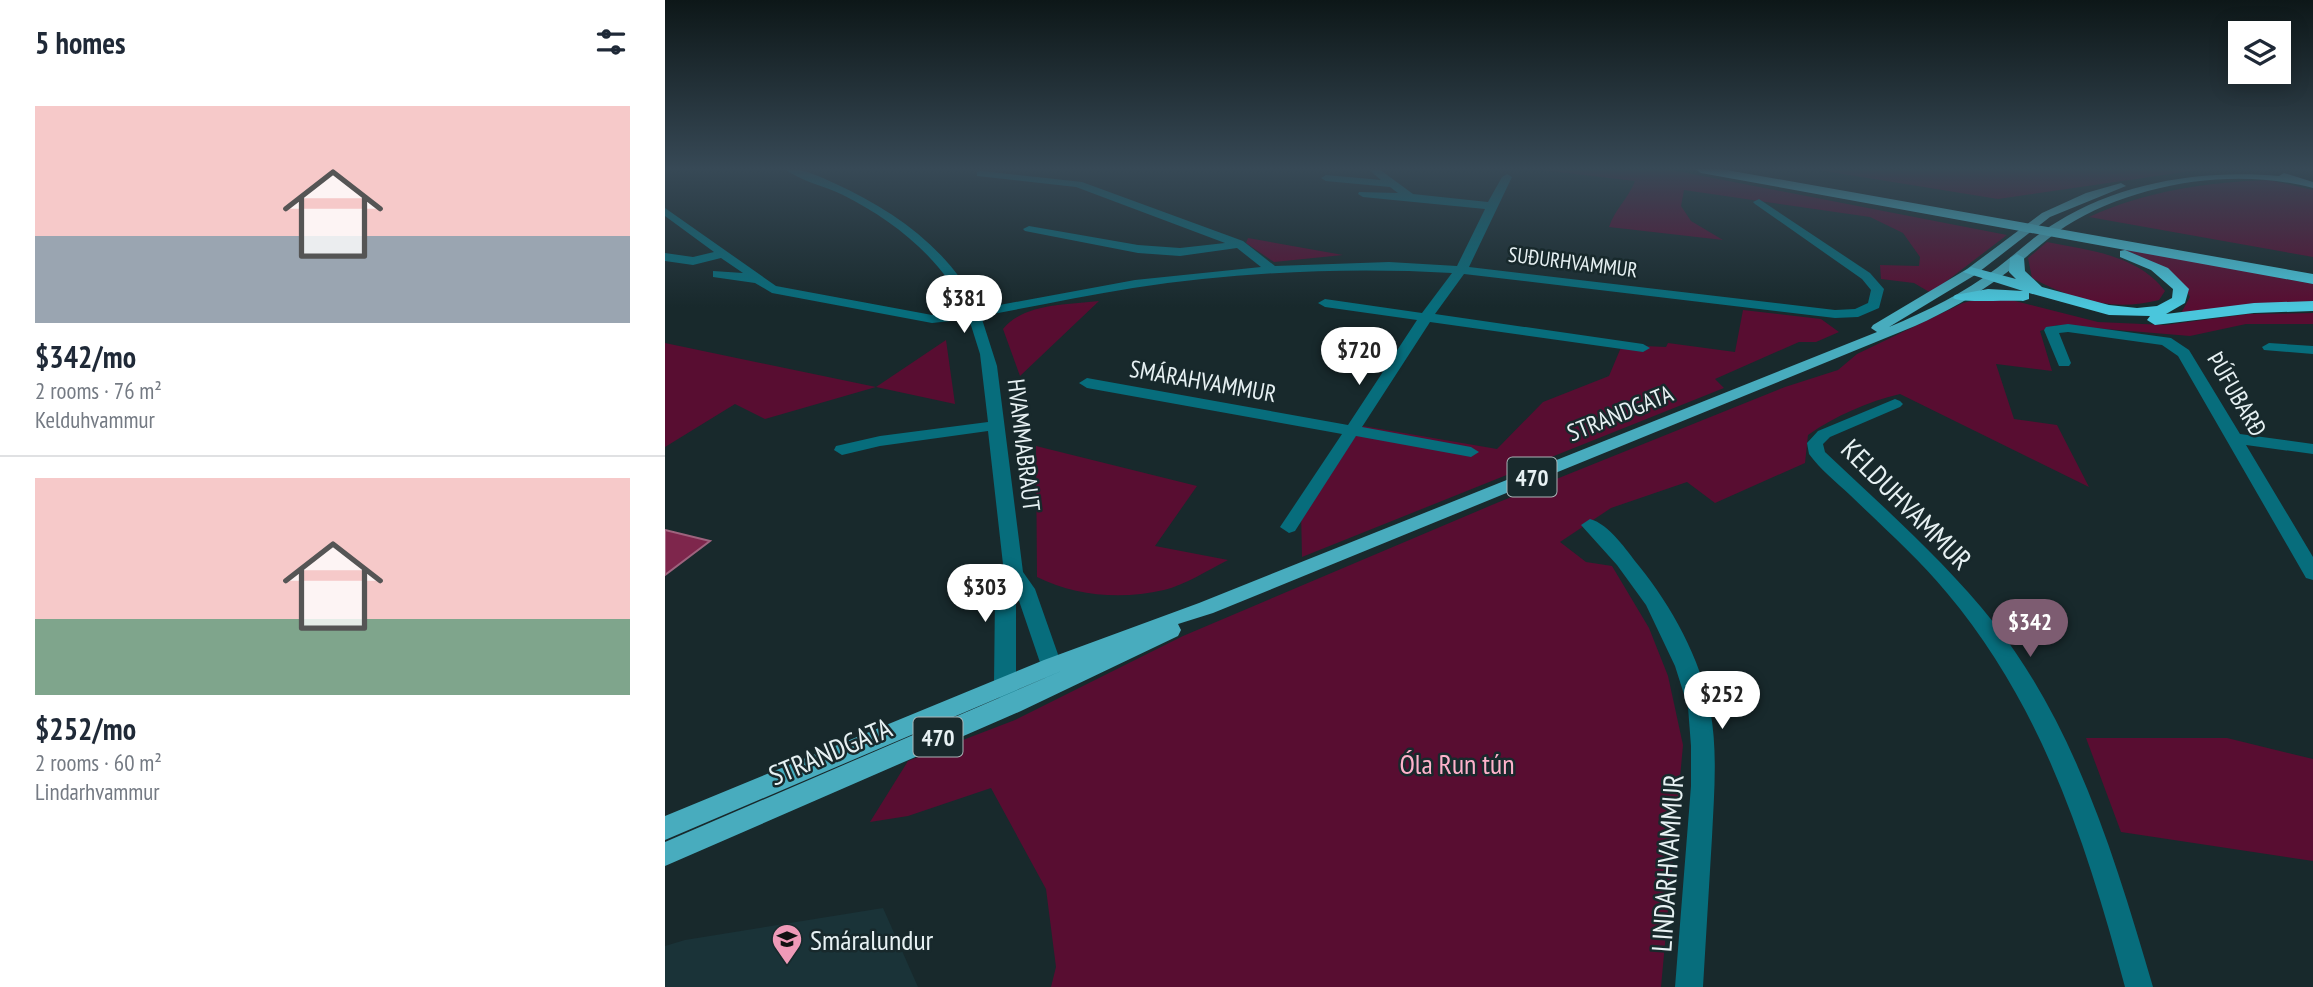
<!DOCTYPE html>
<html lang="en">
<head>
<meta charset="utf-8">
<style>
  :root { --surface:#fff; --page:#f2f2f3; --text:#1f2937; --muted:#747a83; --line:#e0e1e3; --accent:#7d5c71 }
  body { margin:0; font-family:"PT Sans Narrow",sans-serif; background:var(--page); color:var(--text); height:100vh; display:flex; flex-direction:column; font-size:26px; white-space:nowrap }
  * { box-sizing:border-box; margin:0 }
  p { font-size:23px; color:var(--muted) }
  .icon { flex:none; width:38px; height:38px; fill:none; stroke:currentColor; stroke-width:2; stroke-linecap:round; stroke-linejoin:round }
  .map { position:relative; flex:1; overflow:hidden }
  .panel { display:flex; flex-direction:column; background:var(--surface); width:665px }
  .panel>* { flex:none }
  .buttons { position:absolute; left:1563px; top:21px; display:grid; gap:14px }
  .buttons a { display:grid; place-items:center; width:63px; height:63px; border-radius:0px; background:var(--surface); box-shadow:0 4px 18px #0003; font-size:35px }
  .price { position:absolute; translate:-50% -60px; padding:0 16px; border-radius:24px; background:#fff; color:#222; font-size:23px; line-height:46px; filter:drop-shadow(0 2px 4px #0008) }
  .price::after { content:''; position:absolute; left:50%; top:42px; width:21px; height:16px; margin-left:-10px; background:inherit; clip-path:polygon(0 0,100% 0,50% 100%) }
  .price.selected { background:var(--accent); color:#fff }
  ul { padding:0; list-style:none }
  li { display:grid; align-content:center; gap:14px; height:371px; padding:0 35px }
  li+li { border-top:2px solid var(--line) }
  li span { display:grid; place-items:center; height:217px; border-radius:0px; color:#555 }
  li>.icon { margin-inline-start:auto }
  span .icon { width:126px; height:126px; fill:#fffc; stroke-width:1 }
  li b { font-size:30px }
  h2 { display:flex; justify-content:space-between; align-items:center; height:84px; padding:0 35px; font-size:30px }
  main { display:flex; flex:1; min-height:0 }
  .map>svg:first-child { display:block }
  .built { fill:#1a3338 }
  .green { fill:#580d31 }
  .water { fill:#7e264c; stroke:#9e637e; stroke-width:2 }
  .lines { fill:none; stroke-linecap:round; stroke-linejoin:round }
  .minor { fill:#076d7c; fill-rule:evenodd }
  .major { fill:#48acbe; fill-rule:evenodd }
  .highway { fill:#4ac6dc; fill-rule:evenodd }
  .labels { text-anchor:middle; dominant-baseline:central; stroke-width:5; stroke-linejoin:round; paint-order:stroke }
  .far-street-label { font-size:21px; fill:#e7f1f3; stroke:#18292c }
  .shield { fill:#18292c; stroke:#a9b5b7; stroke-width:2 }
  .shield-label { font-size:23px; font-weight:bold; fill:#e7f1f3 }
  .street-label { font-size:24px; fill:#e7f1f3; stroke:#18292c }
  .near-street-label { font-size:28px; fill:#e7f1f3; stroke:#18292c }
  .near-park-label { font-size:28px; fill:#feb2cb; stroke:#18292c }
  .near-poi-label { font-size:28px; fill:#e7f1f3; stroke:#18292c; text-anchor:start }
</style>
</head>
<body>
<main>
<section class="panel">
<h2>5 homes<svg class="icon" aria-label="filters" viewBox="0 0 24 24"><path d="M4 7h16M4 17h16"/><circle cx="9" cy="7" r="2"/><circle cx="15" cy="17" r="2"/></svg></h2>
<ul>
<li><span style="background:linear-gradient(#f6c9c9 60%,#9aa5b1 0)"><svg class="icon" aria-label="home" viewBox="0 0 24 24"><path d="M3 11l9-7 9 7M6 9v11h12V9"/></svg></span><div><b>$342/mo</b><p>2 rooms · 76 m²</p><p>Kelduhvammur</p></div></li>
<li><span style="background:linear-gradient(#f6c9c9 65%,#7fa58c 0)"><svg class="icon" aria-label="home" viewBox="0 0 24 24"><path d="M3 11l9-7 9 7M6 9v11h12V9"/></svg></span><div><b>$252/mo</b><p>2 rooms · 60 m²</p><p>Lindarhvammur</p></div></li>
</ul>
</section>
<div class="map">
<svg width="1648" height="987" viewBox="0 0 1648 987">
  <rect width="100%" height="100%" fill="#18292c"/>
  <path class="built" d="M218 908 253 987H0V946L20 940Z"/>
  <path class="green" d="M868 169H1002L1342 235 1266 293 1249 283 1216 279 1215 265 1254 266 1255 257 1238 233 1205 217 1019 190 1016 206 1026 221 1058 240 944 227C950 209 963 199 970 181Z
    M1147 169H1540L1333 199Z
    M1604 180 1648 190V257L1424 217C1481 191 1542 182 1604 180Z
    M583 238 678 255 609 262 581 243Z
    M1382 242C1423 250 1473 255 1500 291L1494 300C1449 312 1408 300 1367 278L1363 258Z
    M1451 247 1648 284V301L1516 313 1525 297C1512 269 1479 257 1451 247Z
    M1313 299 1346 300 1433 322 1500 325 1583 314 1648 313V324H1581L1525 336 1392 325 1375 331 1387 371 1331 364 1349 419 1392 425 1424 487 1235 394C1202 402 1170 416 1143 435L1140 463 1050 503 1022 482 946 508 895 542 921 562 947 566 984 628 1003 676 1018 745 996 987H386L391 967 381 889 326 788 243 816 205 822 243 761 350 720 518 636 834 502 1120 387 1173 370 1192 354 1298 303Z
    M434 301 355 376 338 329C359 303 402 305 434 301Z
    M1078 310 1156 319 1174 332 1151 342H1134L1050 379 1059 388 637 557 636 511 698 426 832 449 878 402 944 376 957 345 1001 347 1003 343 1070 352Z
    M281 340 290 404 211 387 100 419 70 404 0 447V343L211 387Z
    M371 446 532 486 490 546 563 560C543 570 520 585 499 590 456 600 410 596 372 577Z
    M1421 738H1562L1648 759V861L1456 832Z"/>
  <path class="water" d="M0 530 45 541 0 575Z"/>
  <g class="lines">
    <path class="minor" d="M120 169C138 168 154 176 171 184 228 210 286 250 313 309L470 280 596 267 572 248 515 256 473 253 360 231 358 229 364 226 473 245 515 248 560 243 411 187 312 176V172L316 171 417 182 578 241 610 266 724 262 792 266 820 209 698 197 693 194 694 192 733 193 725 187 661 181 656 178 661 175 716 180 703 169H714L748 194 823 202 837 177 842 174 847 177 804 267 1170 310 1190 309 1203 303 1206 290 1197 279 1090 204 1088 202 1094 199 1205 273 1219 289 1214 308 1193 317 1170 318 799 274 770 314 978 344 985 348 978 352 765 322 697 427 806 447 814 452 806 457 691 436 630 531 624 533 615 527 677 434 422 388 414 383 422 378 683 425 752 320 660 307 653 303 660 299 757 313 787 273C682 267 573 272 468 288 417 296 367 307 316 316L332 366 358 572 370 589 402 680 399 686 391 689 383 686 351 592V685L356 697 353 703 345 706 337 703 329 685 330 595 339 573 323 431 215 446 177 455 169 450 171 446 215 436 323 422 315 354 304 319 267 323 107 293 90 283 48 277V271L78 273 56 258 28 265 0 261V253L28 257 49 252 0 216V208L111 286 267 315 301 311C278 259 228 220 178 195 160 186 135 181 120 169Z
      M1403 324 1506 338 1524 350 1575 434 1648 444V454L1581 445 1648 557V580L1641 578 1513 356 1497 345 1403 332 1394 333 1406 363 1404 366H1394L1379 330 1381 327Z
      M1604 343 1648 346V354L1599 350 1597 347Z
      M1230 399 1235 401 1238 404 1235 407 1165 437 1158 444 1160 452C1218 507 1279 560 1329 623 1411 727 1451 861 1488 987H1460C1422 846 1378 707 1282 593 1253 558 1218 527 1185 495 1171 482 1155 469 1144 454L1142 443 1153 431Z
      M925 519C944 524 962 551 974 566 1007 607 1035 658 1045 709 1053 751 1049 795 1047 837 1044 887 1041 937 1038 987H1010L1026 786V746L1023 707 1010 666 981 605 952 565 916 525Z"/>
    <path class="major" d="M1619 173 1648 182V188C1569 167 1470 183 1401 226 1378 241 1359 260 1337 276 1310 296 1281 312 1250 326L548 613 513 624 516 630 513 636 356 711 0 866V842L401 669 0 840V816L379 660 534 603 1212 332 1206 328 1208 325 1302 269 1377 213 1421 193 1456 183 1461 186 1385 217 1310 275 1224 327C1262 311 1299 293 1332 268 1352 253 1370 235 1392 222 1456 182 1539 169 1614 176Z"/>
    <path class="highway" d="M1030 169H1056L1648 274V284L1036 173Z
      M1460 250 1503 268 1524 289 1520 303 1501 314 1589 303 1648 301V311L1589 313 1490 325 1482 320 1485 316 1444 315 1364 293V299L1358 301C1345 300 1294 303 1288 298L1290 295 1323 289 1358 291 1298 272 1306 267 1351 279 1344 272 1345 258 1352 254 1359 258 1360 271 1377 287 1444 305 1472 308 1492 306 1507 298 1508 289 1486 270 1455 257V251Z"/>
  </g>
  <linearGradient id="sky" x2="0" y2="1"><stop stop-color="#0d1718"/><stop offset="0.55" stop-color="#374956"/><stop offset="1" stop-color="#374956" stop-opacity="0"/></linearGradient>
  <rect width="1648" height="307" fill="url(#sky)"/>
  <defs>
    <g id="school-pin" transform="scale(1.575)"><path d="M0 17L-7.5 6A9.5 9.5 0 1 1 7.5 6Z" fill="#ef9ab8" stroke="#18292c"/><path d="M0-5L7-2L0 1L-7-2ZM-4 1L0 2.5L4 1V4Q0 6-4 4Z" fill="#111"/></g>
  </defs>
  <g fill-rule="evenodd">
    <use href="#school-pin" x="122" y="939"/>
  </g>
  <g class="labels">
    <g class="far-street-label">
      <text transform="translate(908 262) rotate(7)">SUÐURHVAMMUR</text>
    </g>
    <g class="shield">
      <rect x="842.5" y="457.5" width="49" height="39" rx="5"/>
      <rect x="248.5" y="717.5" width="49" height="39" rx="5"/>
    </g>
    <g class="shield-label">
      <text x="867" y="477">470</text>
      <text x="273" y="737">470</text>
    </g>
    <g class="street-label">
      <text transform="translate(538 381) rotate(10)">SMÁRAHVAMMUR</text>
      <text transform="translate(1572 394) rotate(60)">ÞÚFUBARÐ</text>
      <text transform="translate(955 413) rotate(-22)">STRANDGATA</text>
      <text transform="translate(359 445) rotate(83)">HVAMMABRAUT</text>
    </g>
    <g class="near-street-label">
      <text transform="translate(1242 504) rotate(45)">KELDUHVAMMUR</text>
      <text transform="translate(165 751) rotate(-23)">STRANDGATA</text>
      <text transform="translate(1002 863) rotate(-86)">LINDARHVAMMUR</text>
    </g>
    <g class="near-park-label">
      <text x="792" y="763">Óla Run tún</text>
    </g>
    <g class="near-poi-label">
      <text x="145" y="939">Smáralundur</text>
    </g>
  </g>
</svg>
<div class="buttons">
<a><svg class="icon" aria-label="layers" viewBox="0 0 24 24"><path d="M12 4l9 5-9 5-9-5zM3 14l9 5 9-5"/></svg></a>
</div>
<b class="price" style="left:299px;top:335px">$381</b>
<b class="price" style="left:694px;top:387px">$720</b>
<b class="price" style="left:320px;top:624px">$303</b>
<b class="price selected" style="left:1365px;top:659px">$342</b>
<b class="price" style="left:1057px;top:731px">$252</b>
</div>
</main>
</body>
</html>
